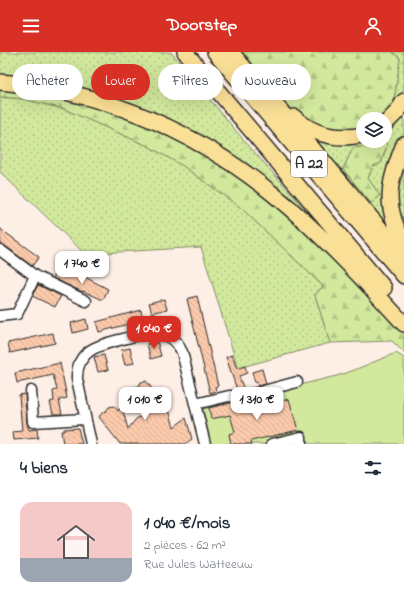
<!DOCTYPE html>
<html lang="fr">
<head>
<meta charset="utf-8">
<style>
  :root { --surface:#fff; --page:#f2f2f3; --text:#1f2937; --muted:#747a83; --accent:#d93025 }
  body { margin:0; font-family:"Indie Flower",sans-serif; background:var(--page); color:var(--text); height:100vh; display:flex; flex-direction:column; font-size:15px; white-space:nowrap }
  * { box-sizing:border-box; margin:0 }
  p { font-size:13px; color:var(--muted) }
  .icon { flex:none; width:22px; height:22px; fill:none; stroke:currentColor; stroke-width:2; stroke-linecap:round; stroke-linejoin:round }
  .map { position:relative; height:392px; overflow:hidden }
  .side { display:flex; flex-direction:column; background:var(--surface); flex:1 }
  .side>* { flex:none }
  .top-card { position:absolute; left:12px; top:12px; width:380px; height:36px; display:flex; gap:8px }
  .fabs { position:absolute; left:356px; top:60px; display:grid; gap:8px }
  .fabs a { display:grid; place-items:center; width:36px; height:36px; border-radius:50%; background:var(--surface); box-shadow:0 4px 16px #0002; font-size:20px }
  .price { position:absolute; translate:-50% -34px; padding:0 9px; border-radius:8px; background:#fff; color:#222; font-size:13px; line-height:26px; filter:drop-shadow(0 1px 2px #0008) }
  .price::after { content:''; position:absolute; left:50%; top:24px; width:12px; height:9px; margin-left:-6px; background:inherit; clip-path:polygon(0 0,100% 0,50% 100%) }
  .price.selected { background:var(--accent); color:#fff }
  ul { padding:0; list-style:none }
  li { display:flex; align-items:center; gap:12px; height:100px; padding:0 20px }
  li span { display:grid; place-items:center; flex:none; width:112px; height:80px; border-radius:12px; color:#555 }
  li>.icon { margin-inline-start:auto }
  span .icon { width:48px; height:48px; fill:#fffc; stroke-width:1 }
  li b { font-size:17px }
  h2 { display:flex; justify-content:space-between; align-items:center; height:48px; padding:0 20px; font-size:17px }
  .tag { padding:0 14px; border-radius:18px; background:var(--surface); box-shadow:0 4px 16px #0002; font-size:14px; line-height:36px }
  .tag.selected { background:var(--accent); color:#fff }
  header { display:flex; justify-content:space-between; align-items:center; height:52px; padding:0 20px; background:var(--accent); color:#fff; font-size:18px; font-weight:700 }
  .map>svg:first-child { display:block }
  .grass { fill:url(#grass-dots); stroke:#7e8a64 }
  .forest { fill:url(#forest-firs); stroke:#7e8a64 }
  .park { fill:#d2e89d; stroke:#7e8a64 }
  .building { fill:url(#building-back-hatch); stroke:#2b2b2b; fill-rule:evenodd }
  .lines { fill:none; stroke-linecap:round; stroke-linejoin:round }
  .minor-casing { stroke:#2b2b2b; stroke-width:13 }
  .highway-casing { stroke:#2b2b2b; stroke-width:18 }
  .minor { stroke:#fff; stroke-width:10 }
  .highway { stroke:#fadf96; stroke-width:15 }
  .labels { text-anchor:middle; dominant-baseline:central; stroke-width:3.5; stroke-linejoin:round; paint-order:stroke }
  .shield { fill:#fff; stroke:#6b6b6b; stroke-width:1 }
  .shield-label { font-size:15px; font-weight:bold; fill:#2b2b2b }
</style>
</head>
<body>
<header><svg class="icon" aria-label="menu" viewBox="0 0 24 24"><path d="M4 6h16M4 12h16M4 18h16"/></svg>Doorstep<svg class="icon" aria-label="person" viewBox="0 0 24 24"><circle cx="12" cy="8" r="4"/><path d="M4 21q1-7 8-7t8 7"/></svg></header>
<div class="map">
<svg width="404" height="392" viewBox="0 0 404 392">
  <defs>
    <pattern id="grass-dots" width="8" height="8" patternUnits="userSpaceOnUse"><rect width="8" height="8" fill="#d2e89d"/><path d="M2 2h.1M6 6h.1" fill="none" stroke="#b4c787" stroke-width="1.8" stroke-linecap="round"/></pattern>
    <pattern id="forest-firs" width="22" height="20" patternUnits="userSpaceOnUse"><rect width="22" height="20" fill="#d2e89d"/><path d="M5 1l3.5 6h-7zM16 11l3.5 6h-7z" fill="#b4c787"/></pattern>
    <pattern id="building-back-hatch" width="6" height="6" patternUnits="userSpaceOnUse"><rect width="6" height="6" fill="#fccaac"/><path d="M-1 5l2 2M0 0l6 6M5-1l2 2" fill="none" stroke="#d8ae94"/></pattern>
  </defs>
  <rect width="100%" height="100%" fill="#feefe6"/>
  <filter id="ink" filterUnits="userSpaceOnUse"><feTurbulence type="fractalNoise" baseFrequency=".025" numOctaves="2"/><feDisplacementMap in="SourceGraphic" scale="8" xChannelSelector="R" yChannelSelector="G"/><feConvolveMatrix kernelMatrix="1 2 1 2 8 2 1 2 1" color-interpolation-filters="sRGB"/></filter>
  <g filter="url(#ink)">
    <path class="grass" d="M0 0H171L242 86 322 176 280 141 0 24Z
      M392 0H404V36L401 44 393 55 400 6Z
      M0 45 24 47 64 57 148 94 183 114 240 155 323 234 315 243 330 291 238 316 201 195 85 202 0 120Z
      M404 57V82L396 102 391 176 388 178 314 91 320 86 380 89 367 94 353 96 343 117 380 144 368 126 373 114 381 111 387 93 384 89H385V76Z
      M404 105V181L395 149Z"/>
    <path class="forest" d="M242 0H392L400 6 393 55 380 67H363V76L344 81 323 77 293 60Z
      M0 35 32 40 110 57 172 84 218 110 242 126 301 174 391 264 404 279V301L392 289 330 291 315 243 323 234 240 155 183 114 148 94 64 57 24 47 0 45Z
      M380 89H384L387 93 381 111 373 114 368 126 380 144 371 151 343 117 353 96 367 94Z"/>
    <path class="park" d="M396 301 404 306V392H211L203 357 344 322Z"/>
    <path class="building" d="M0 176 6 182V181L39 205 32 214 4 193 0 192Z
      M62 219 83 228 85 225 108 237 103 248 83 239V240L53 226 56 220 61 222Z
      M38 233 61 244 55 255 32 244Z
      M197 244 218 334 215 335 216 339 210 341 187 247Z
      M164 247 167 257 152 261 149 251Z
      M141 258 143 268 99 280 96 270Z
      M86 267 88 277 73 281 71 271Z
      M53 281 55 291 10 301 8 291Z
      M157 289 161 304 151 307 147 292Z
      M130 296 134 311 125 313 121 298Z
      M104 303 108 318 98 320 94 305Z
      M232 303 237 317 245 314 247 321 239 324 244 338H237L226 305Z
      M60 311 67 346 59 348 62 362H53L50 350 54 349 53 339 57 338 53 323 17 331 15 321Z
      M262 317 266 332 258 334 257 330 255 331 252 320Z
      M146 329 169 358 174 375 186 366 192 387 185 392H120L99 365 102 361 106 359 109 355 114 354 118 359 124 349 136 346 132 340 135 335 139 334 141 330ZM137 347 147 361 136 367 128 377 123 359 130 356Z
      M25 342 27 371 29 378 37 377 38 386 14 388 13 380 22 379 19 343Z
      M289 347 298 378 251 389 252 392H231L229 382 235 380 230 363 211 367 209 356 230 351H241L248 350 251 360 267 355 266 353Z
      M78 376 82 392H63L61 379H64V377Z"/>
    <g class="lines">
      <g class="minor-casing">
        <path id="minor" d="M0 198 35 224 86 249
          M0 264 17 262 35 224
          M31 339 33 370 85 367
          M195 352 229 344 241 345 297 330
          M91 392 77 327C76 297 100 293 123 287 146 281 169 273 182 300L205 392
          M272 392 301 385V392"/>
      </g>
      <g class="highway-casing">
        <path id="highway" d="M185 0 384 236
          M215 0 404 224
          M231 0 404 205
          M0 30C103 39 193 77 273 142 321 181 363 227 404 272
          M294 65C314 84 337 88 363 83
          M385 72 397 60 404 49
          M404 92C389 131 382 152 404 190"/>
      </g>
      <use href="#minor" class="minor"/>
      <use href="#highway" class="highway"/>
    </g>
  </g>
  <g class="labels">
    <rect class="shield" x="291" y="99" width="36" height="26" rx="3"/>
    <g class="shield-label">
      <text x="309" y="112">A 22</text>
    </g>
  </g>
</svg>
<div class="fabs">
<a><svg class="icon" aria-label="layers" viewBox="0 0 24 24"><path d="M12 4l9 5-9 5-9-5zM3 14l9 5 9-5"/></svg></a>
</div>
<b class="price" style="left:82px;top:233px">1 740 €</b>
<b class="price selected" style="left:154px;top:298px">1 040 €</b>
<b class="price" style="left:145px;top:369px">1 010 €</b>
<b class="price" style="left:257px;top:369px">1 310 €</b>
<div class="top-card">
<a class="tag">Acheter</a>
<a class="tag selected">Louer</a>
<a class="tag">Filtres</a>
<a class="tag">Nouveau</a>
</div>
</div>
<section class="side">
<h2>4 biens<svg class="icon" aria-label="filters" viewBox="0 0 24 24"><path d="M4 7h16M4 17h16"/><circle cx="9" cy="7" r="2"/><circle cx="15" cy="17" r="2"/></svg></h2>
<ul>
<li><span style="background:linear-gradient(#f6c9c9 70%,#9aa5b1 0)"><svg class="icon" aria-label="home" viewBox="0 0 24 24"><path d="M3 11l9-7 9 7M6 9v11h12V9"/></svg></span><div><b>1 040 €/mois</b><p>2 pièces · 62 m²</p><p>Rue Jules Watteeuw</p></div></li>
</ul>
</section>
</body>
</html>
